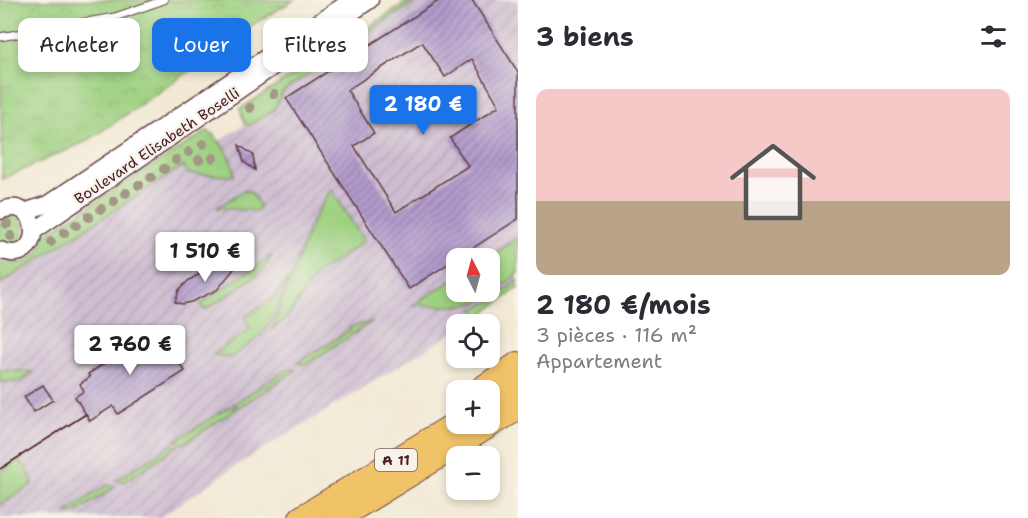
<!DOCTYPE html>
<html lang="fr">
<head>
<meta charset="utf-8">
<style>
  :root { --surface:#fff; --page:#f2f2f3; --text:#2b2b33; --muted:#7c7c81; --line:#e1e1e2; --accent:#1a73e8 }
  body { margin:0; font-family:"Shantell Sans",sans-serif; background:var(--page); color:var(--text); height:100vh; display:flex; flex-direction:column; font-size:22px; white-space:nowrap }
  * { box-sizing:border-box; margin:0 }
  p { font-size:20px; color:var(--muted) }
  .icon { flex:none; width:33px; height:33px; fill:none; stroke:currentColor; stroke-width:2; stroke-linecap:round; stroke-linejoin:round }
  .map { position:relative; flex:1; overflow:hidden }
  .sheet { display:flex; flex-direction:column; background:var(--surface); width:510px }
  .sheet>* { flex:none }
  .top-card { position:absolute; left:18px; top:18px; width:410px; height:54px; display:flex; gap:12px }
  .needle { width:39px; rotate:354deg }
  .tools { position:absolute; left:446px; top:248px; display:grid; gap:12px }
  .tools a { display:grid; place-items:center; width:54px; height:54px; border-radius:12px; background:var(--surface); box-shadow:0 3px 9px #0003; font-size:30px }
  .price { position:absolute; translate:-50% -51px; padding:0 14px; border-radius:6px; background:#fff; color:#222; font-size:20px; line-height:39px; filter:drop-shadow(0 2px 3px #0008) }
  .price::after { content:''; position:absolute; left:50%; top:36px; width:18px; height:14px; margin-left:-9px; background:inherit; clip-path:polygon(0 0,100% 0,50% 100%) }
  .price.current { background:var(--accent); color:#fff }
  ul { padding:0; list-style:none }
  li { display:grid; align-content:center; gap:12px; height:318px; padding:0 18px }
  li+li { border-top:2px solid var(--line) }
  li span { display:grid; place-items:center; height:186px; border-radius:12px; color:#555 }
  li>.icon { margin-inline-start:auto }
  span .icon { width:108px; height:108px; fill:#fffc; stroke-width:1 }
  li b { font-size:26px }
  h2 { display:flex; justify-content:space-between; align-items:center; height:72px; padding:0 18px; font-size:26px }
  .pill { padding:0 21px; border-radius:12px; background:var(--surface); box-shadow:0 3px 9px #0003; font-size:21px; line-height:54px }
  .pill.current { background:var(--accent); color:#fff }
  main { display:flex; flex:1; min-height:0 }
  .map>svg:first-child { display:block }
  .industrial { fill:url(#industrial-furrows); fill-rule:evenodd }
  .green { fill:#9dd080; stroke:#747856; stroke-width:1.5 }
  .park { fill:url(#park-crowns); stroke:#747856; stroke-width:1.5 }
  .building { fill:url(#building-hatch); fill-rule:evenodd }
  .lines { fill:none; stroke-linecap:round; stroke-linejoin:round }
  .service-casing { stroke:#633d44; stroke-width:9 }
  .tertiary-casing { stroke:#633d44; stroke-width:19 }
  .motorway-casing { stroke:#633d44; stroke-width:26 }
  .service { stroke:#fff; stroke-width:7 }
  .tertiary { stroke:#fff; stroke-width:16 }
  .motorway { stroke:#f1c369; stroke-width:24 }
  .tram { stroke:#4a1f2b; stroke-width:1.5 }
  .tree { fill:#a39785 }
  .labels { text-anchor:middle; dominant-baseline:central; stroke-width:4.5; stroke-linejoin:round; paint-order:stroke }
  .shield { fill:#f7f3e8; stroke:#7e5f64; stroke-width:1.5 }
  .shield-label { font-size:14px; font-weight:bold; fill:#4a1f2b }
  .street-label { font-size:15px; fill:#4a1f2b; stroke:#f7f3e8 }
</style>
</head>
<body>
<main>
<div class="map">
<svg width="518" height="518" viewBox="0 0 518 518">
  <defs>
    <pattern id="industrial-furrows" width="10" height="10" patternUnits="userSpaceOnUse" patternTransform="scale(1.5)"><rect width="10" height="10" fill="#cebed1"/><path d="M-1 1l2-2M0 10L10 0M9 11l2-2" fill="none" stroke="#b2a3b4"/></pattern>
    <pattern id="park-crowns" width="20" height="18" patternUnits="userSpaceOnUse" patternTransform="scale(1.5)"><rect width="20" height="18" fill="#9dd080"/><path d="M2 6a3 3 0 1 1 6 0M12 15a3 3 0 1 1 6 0" fill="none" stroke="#89b26f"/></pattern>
    <pattern id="building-hatch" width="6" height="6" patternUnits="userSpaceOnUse" patternTransform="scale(1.5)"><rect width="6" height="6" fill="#b19bcc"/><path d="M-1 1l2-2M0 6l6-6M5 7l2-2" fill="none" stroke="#927ea6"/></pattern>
  </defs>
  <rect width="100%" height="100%" fill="#f7f3e8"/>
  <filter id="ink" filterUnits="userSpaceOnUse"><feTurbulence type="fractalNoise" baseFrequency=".0167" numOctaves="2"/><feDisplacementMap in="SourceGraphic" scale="12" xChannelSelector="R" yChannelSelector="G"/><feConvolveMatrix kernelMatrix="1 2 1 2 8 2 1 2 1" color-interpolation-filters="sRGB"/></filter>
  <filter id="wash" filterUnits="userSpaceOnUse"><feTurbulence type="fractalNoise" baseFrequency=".008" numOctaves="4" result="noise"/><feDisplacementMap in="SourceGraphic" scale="24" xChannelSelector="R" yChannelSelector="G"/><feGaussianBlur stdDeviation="1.35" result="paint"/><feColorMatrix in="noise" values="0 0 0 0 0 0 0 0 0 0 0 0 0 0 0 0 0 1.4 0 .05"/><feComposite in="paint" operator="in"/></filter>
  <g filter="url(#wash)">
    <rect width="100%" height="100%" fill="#f2e9d4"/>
    <path class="industrial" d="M410 0H518V288L478 317 467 324H456V331L245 460 159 518H0V261L15 264 29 260 40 249 44 235 207 131 218 142 245 124 240 109ZM456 258H489V291H456Z"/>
    <path class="green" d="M410 0H418L328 57 330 61 283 91 274 110 250 125 245 124 240 109Z
      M207 131C218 135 236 164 234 176L189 174 183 166 0 284V261C21 268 41 258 44 235Z
      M331 189 364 241 315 275 289 315 272 330 310 225Z
      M244 190 251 192 260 206 257 211 217 208Z
      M-2 230a13 13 0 1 1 26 0a13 13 0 1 1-26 0Z
      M518 238V273C476 312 467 306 413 305L456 278V291H489L487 258Z
      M272 255 261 273 205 310 201 304Z
      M287 279C273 324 270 332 230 358L214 354 250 329 245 317 274 298Z
      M518 280V288L478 317 474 309 495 299Z
      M373 321 305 365 297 363 350 330 349 328Z
      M288 369 296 370 240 407 233 404Z
      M0 370 31 372 33 373 20 382H0Z
      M230 406 237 409 183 444 175 441Z
      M171 445 178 446 124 482 116 480Z
      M18 460 27 468 33 484 0 505V472Z
      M107 485 115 487 77 512 65 513Z"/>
    <path class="park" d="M0 0H294L215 47 204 61 87 141 2 179Z"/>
    <g id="blocks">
      <path class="building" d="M440 0H472L518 72V219L409 289 286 98ZM422 42 445 77 472 59 499 106 450 138 468 166 396 212 354 146 374 133 347 90Z
        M239 145 253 155 255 170 244 162Z
        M227 262 235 265 234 269 217 290 191 302 182 304 175 302 179 290 189 280 213 266Z
        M157 329 182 362 179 363 185 371 118 414 113 406 90 421 75 397 84 391 80 384 90 377 88 374Z
        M43 385 53 400 34 412 24 397Z"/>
    </g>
  </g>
  <g filter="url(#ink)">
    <use href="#blocks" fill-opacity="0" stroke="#633d44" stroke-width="1.5"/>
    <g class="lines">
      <g class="service-casing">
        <path id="service" d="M0 37 115 17 164 0"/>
      </g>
      <g class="tertiary-casing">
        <path id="tertiary" d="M0 211C43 192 45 269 0 250
          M24 212 48 204 352 0
          M34 231 370 0"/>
      </g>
      <g class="motorway-casing">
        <path id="motorway" d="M480 390 518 364
          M489 403 518 385
          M301 518 457 423
          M338 518 518 408"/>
      </g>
      <use href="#service" class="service"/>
      <use href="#tertiary" class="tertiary"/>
      <use href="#motorway" class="motorway"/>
      <path class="tram" d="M0 469 86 414"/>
    </g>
    <g class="tree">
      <circle cx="274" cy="94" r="5"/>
      <circle cx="250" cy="108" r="5"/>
      <circle cx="203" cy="144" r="5"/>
      <circle cx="189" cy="152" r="5"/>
      <circle cx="213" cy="158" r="5"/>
      <circle cx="176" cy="160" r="5"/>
      <circle cx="199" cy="160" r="5"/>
      <circle cx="164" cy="169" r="5"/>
      <circle cx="151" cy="177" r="5"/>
      <circle cx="139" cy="185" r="5"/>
      <circle cx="126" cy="193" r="5"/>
      <circle cx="114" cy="201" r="5"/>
      <circle cx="101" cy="209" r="5"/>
      <circle cx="89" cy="217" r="5"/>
      <circle cx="7" cy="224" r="5"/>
      <circle cx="76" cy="225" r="5"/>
      <circle cx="64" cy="233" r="5"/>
      <circle cx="11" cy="236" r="5"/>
      <circle cx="51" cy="242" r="5"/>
    </g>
  </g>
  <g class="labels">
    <rect class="shield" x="375" y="449" width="42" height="22" rx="4.5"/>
    <g class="shield-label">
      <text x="396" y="460">A 11</text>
    </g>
    <g class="street-label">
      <text transform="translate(157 146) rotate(-34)">Boulevard Elisabeth Boselli</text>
    </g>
  </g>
</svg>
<div class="tools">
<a><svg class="needle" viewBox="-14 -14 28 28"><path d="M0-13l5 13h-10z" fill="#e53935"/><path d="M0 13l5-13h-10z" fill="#7c7c81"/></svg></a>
<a><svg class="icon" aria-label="locate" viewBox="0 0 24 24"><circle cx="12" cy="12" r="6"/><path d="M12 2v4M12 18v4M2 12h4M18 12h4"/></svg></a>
<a>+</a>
<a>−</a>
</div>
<b class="price current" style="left:423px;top:136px">2 180 €</b>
<b class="price" style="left:205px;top:283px">1 510 €</b>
<b class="price" style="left:130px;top:376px">2 760 €</b>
<div class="top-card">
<a class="pill">Acheter</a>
<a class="pill current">Louer</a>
<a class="pill">Filtres</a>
</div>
</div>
<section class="sheet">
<h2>3 biens<svg class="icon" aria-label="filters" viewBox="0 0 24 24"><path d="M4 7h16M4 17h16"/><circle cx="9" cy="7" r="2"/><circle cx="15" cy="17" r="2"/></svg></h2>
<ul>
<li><span style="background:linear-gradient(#f6c9c9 60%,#b9a48a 0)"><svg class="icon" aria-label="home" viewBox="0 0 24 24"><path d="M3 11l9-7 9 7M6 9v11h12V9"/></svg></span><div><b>2 180 €/mois</b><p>3 pièces · 116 m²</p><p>Appartement</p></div></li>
</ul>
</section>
</main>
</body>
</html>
